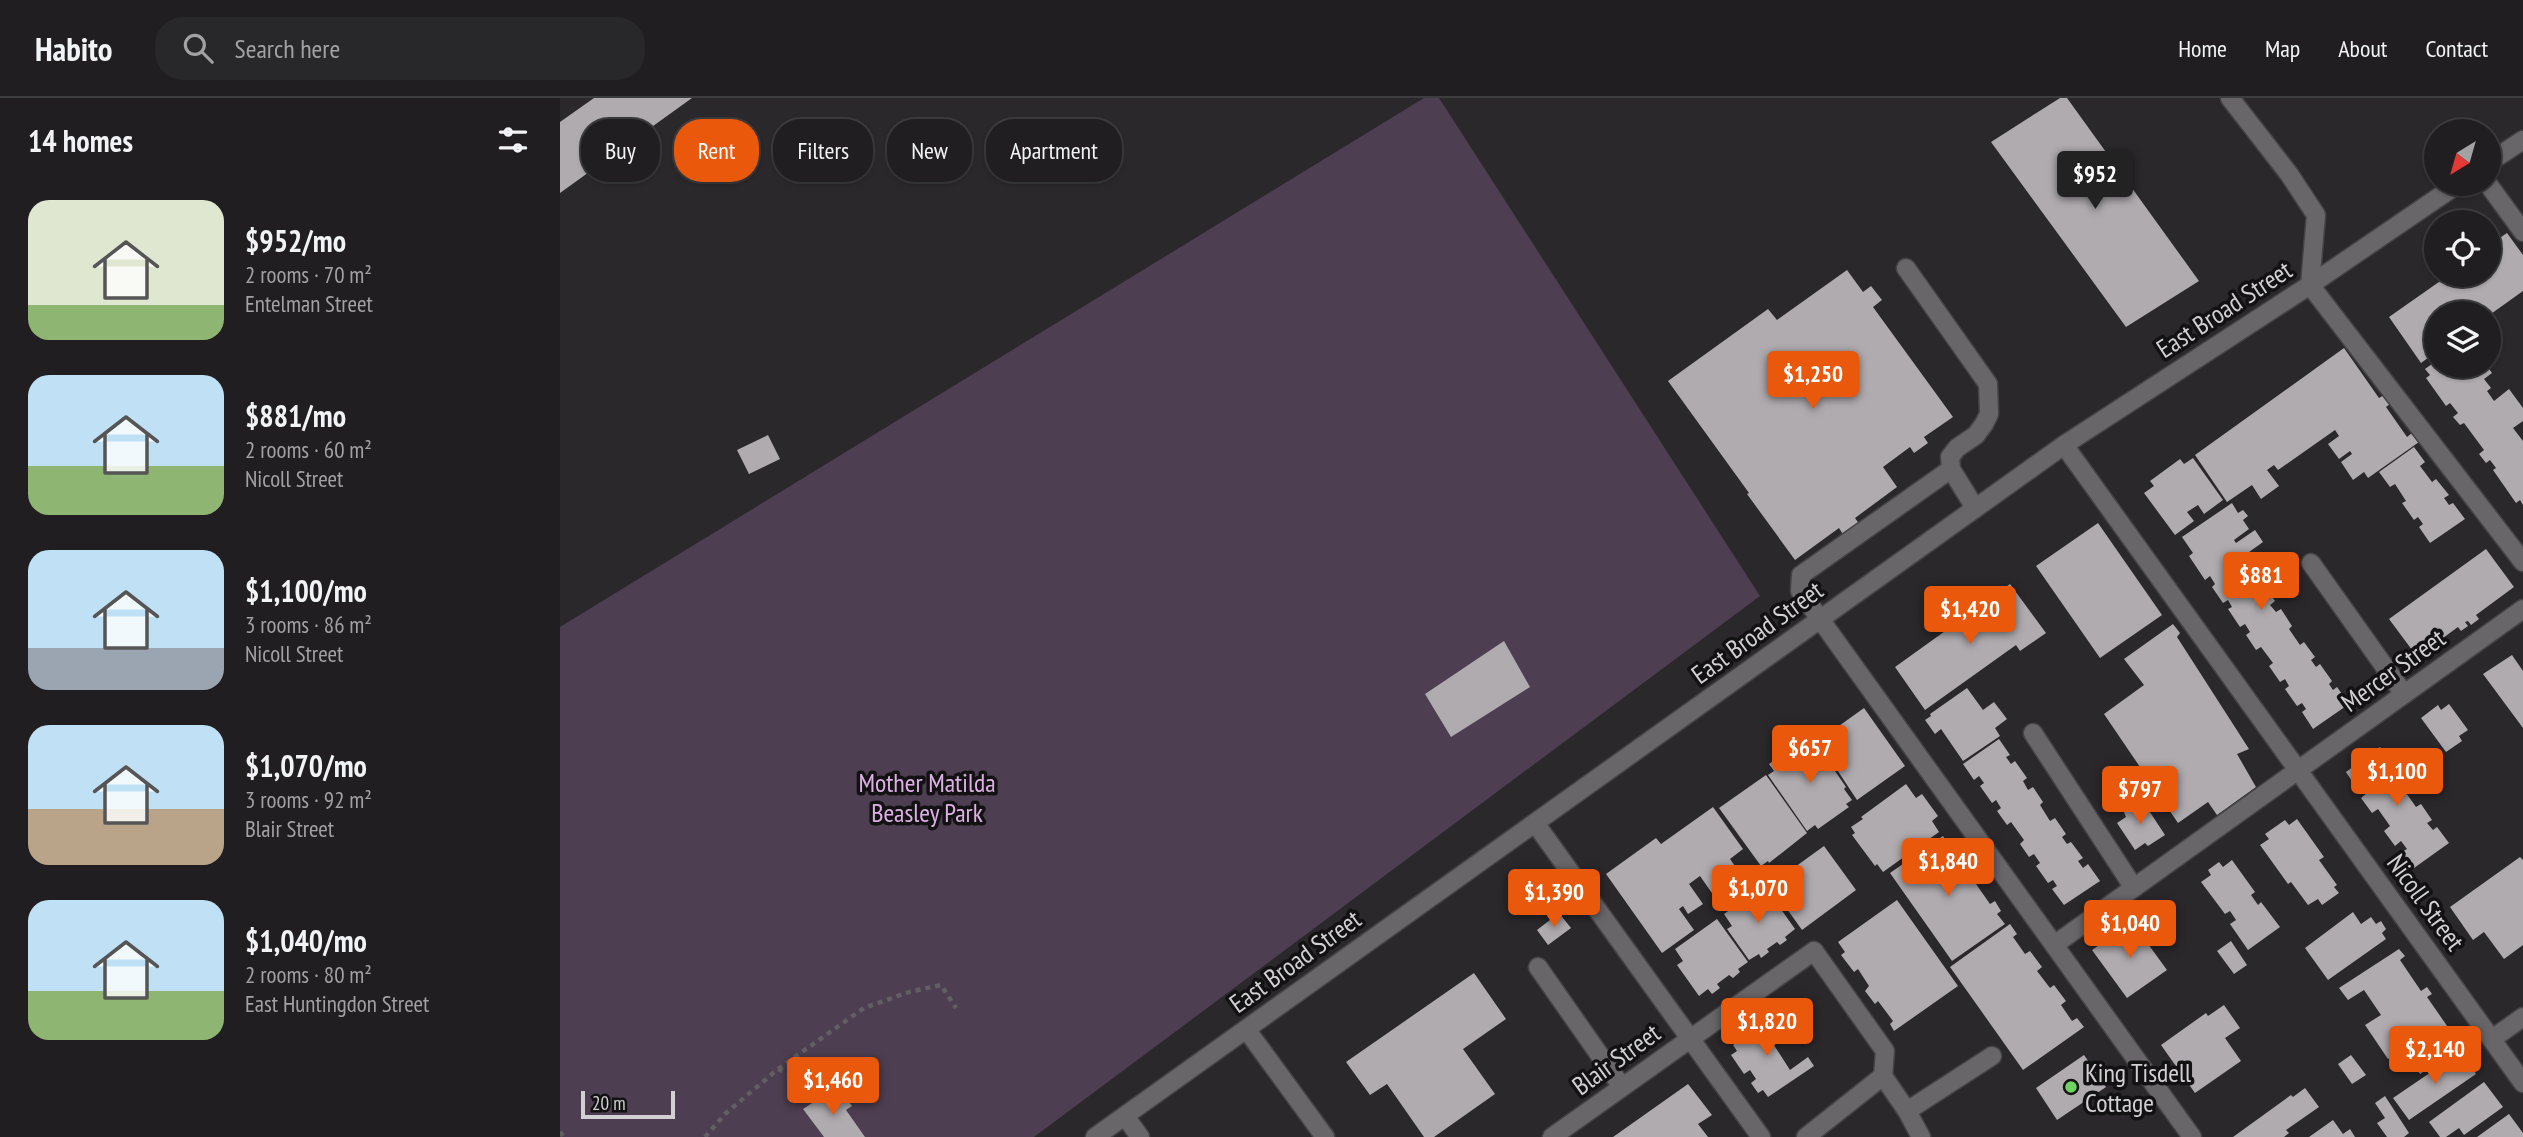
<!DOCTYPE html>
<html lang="en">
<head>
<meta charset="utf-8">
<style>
  :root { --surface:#201e21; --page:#28272a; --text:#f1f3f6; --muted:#a2a2a5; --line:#3d3c3f; --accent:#ea580c }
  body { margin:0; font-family:"PT Sans Narrow",sans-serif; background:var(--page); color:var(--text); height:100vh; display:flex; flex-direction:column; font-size:26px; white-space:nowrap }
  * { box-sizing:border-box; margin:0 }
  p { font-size:23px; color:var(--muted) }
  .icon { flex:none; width:38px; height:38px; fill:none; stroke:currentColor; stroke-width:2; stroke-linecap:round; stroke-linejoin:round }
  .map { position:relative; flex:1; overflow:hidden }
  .sheet { display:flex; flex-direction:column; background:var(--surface); width:560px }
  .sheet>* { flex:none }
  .hud { position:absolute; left:21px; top:21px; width:665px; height:63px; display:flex; gap:14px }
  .needle { width:46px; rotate:217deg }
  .buttons { position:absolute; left:1864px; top:21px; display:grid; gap:14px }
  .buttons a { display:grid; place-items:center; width:77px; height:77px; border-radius:50%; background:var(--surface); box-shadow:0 2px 5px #0004,0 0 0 2px var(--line); font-size:35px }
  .scale { position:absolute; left:21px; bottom:18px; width:94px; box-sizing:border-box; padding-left:7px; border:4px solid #d2d0d3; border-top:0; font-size:19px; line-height:24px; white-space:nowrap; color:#d2d0d3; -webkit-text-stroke:5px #131213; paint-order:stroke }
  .price { position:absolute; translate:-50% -60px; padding:0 16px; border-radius:7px; background:var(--accent); color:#fff; font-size:23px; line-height:46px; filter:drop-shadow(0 2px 4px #0008) }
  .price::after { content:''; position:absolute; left:50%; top:42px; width:21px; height:16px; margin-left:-10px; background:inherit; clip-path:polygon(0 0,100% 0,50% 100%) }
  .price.active { background:#222; color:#fff }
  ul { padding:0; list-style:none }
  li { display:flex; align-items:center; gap:21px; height:175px; padding:0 28px }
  li span { display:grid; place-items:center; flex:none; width:196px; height:140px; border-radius:21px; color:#555 }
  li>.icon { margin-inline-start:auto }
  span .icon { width:84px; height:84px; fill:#fffc; stroke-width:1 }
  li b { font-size:30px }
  h2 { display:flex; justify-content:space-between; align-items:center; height:84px; padding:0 28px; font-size:30px }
  .tag { padding:0 24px; border-radius:28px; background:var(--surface); box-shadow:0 2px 5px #0004,0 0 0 2px var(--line); font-size:24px; line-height:63px }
  .tag.active { background:var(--accent); color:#fff }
  header { display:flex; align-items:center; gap:42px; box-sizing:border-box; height:98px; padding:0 35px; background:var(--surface); border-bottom:2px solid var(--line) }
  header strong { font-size:33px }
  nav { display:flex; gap:38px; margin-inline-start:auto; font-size:24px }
  .search { width:490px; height:63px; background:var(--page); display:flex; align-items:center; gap:18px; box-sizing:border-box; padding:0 24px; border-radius:28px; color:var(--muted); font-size:26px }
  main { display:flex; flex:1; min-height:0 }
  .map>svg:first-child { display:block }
  .green { fill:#4e3e51 }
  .building { fill:#afabaf }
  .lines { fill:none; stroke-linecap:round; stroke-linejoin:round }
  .lane-casing { stroke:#454346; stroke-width:21 }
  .street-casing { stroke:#454346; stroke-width:21 }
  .secondary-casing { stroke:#454346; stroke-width:21 }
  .path { stroke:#615f62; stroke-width:4.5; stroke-dasharray:5 5; stroke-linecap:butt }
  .lane { stroke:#696669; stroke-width:18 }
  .street { stroke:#696669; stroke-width:18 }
  .secondary { stroke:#696669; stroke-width:18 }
  .poi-dot { fill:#6ed360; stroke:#131213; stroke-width:2.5 }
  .labels { text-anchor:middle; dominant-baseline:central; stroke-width:7; stroke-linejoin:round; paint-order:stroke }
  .street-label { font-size:26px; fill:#d2d0d3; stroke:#131213 }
  .park-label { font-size:26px; fill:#ddafe5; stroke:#131213 }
  .poi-label { font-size:26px; fill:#d2d0d3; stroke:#131213; text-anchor:start }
</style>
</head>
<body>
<header>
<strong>Habito</strong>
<div class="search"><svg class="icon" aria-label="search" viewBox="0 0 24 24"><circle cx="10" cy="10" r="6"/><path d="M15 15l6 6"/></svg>Search here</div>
<nav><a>Home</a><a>Map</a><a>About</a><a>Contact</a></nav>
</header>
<main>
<section class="sheet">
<h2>14 homes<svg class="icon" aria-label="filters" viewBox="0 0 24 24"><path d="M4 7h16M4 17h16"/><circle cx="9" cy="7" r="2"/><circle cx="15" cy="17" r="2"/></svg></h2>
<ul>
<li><span style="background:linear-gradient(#dfe7d0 75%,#8fb573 0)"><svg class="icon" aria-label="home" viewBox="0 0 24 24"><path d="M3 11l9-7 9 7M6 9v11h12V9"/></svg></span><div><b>$952/mo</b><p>2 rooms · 70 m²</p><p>Entelman Street</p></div></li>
<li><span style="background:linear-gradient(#bfe0f5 65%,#8fb573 0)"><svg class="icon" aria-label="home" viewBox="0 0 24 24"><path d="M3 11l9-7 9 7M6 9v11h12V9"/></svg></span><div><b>$881/mo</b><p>2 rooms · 60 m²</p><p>Nicoll Street</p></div></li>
<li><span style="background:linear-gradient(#bfe0f5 70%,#9aa5b1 0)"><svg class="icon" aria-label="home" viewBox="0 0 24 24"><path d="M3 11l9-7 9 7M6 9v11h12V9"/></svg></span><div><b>$1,100/mo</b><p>3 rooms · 86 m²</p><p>Nicoll Street</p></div></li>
<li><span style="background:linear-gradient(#bfe0f5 60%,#b9a48a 0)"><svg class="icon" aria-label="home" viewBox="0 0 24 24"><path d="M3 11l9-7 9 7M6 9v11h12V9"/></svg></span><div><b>$1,070/mo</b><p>3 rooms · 92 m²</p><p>Blair Street</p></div></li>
<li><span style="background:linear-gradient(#bfe0f5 65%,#8fb573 0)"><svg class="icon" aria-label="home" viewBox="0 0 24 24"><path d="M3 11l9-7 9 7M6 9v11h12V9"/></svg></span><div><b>$1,040/mo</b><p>2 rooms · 80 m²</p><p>East Huntingdon Street</p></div></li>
</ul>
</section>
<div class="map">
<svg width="1963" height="1039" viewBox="0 0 1963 1039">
  <rect width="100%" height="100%" fill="#2b282c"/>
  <path class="green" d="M864 0H879L1200 498 474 1039H0V529Z"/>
  <path class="building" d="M34 0H132L0 95V24Z
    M1500 0H1507L1639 183 1566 229 1431 44Z
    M1947 135 1963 157V193L1928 218V215H1876V254L1861 265 1829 219 1886 179 1888 181 1892 179 1890 177H1928V148Z
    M1287 172 1303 194 1311 188 1322 202 1313 209 1393 319 1364 339 1368 345 1354 355 1350 349 1323 369 1337 389 1295 420 1300 427 1284 438 1279 430 1235 462 1187 396 1189 395 1108 283 1208 211 1217 222Z
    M1784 250 1819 300 1824 297 1830 306 1826 309 1847 339 1852 335 1859 344 1808 380 1804 374 1793 382 1781 364 1792 356 1790 353 1779 361 1768 346 1779 338 1775 332 1718 372 1714 367 1707 372 1719 388 1701 401 1692 387 1667 404 1635 357Z
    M1876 263V268H1927L1932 275 1924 281 1931 290 1927 293 1934 303 1949 291 1963 310V323L1953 330 1963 343V407L1960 402 1956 405 1933 372 1936 370 1930 362 1926 365 1919 356 1924 352 1904 325 1900 327 1893 319 1898 315 1890 305 1886 308 1866 280 1870 277 1865 271Z
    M208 337 220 361 189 376 177 352Z
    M1854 349 1865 364 1860 368 1872 384 1876 381 1889 397 1884 400 1889 407 1893 405 1905 421 1870 445 1859 429 1863 426 1858 419 1854 422 1842 405 1846 403 1835 386 1830 389 1819 374Z
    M1633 360 1663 402 1644 416 1638 407 1627 414 1634 423 1615 437 1584 395 1594 388 1590 383 1620 361 1624 366Z
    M1672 405 1678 415 1683 412 1688 418 1683 422 1689 431 1674 442 1676 445 1695 432 1703 444 1685 457 1700 479 1694 483 1698 489 1703 485 1715 503 1710 507 1716 514 1721 511 1732 528 1729 531 1740 547 1744 544 1755 559 1751 562 1756 569 1760 566 1772 583 1769 586 1773 592 1777 589 1789 606 1753 631 1742 614 1746 611 1742 605 1737 608 1725 591 1729 588 1725 581 1720 584 1709 568 1713 565 1701 549 1696 552 1686 537 1690 534 1685 526 1680 529 1668 511 1672 509 1668 502 1663 505 1652 489 1655 486 1650 478 1645 482 1629 458 1633 455 1622 439Z
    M1538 425 1602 517 1540 560 1476 468Z
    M1926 451 1954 489 1916 517 1919 521 1911 527 1908 523 1905 524 1908 528 1901 533 1898 529 1865 553 1869 557 1861 564 1829 521Z
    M1450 486 1486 535 1460 553 1456 547 1365 612 1335 569 1420 508 1418 505 1428 498 1430 501Z
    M1613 526 1620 535 1617 539 1689 651 1677 656 1696 689 1657 717 1648 704 1618 725 1544 616 1584 587 1564 561Z
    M944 543 970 589 891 639 865 596Z
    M1952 557 1963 573V630L1923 576Z
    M1407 590 1423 612 1434 604 1447 621 1435 630 1440 638 1403 663 1381 631 1375 636 1365 622 1371 618 1370 616Z
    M1889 606 1908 632 1899 638 1902 643 1886 654 1861 620 1878 607 1881 612Z
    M1304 610 1345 668 1297 702 1258 643Z
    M1439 641 1450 657 1446 659 1451 666 1455 663 1467 680 1463 683 1468 692 1473 689 1483 704 1480 707 1490 723 1495 720 1506 736 1502 739 1507 746 1511 744 1523 760 1518 763 1523 770 1528 766 1540 783 1504 807 1492 791 1497 788 1493 782 1488 785 1476 768 1480 765 1474 756 1469 759 1460 746 1464 742 1451 724 1447 727 1437 713 1441 710 1436 702 1432 705 1420 688 1424 685 1419 678 1414 682 1403 666Z
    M1240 644 1245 651 1255 644 1286 689 1284 691 1292 702 1286 706 1289 709 1258 731 1255 727 1247 733 1208 677 1214 673 1209 666Z
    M1820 649 1832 665 1827 668 1833 676 1837 673 1849 688 1844 692 1856 709 1861 706 1872 722 1867 725 1873 732 1877 729 1889 745 1854 770 1842 754 1847 751 1841 743 1835 748 1824 733 1830 728 1818 711 1812 715 1801 700 1807 695 1802 688 1797 691 1786 674Z
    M1206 677 1247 735 1209 765 1208 763 1201 768 1159 710Z
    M1346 686 1356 700 1362 696 1378 718 1372 723 1379 734 1323 774 1317 766 1315 768 1292 737 1295 735 1291 729 1303 721 1301 719Z
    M1582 702 1605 737 1588 748 1585 745 1575 752 1557 725 1566 719 1564 714Z
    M1153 709 1183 751 1170 761 1182 778 1154 798 1140 778 1129 786 1143 806 1128 816 1123 808 1119 811 1134 832 1102 855 1046 776 1096 740 1101 746Z
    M1737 721 1764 759 1759 762 1777 787 1774 789 1779 795 1762 807 1758 801 1748 807 1731 784 1728 786 1700 747 1709 741 1705 736 1725 722 1729 727Z
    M1383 738 1390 749 1394 745 1400 754 1396 757 1411 778 1415 775 1421 783 1416 786 1430 806 1435 803 1441 813 1437 816 1445 826 1392 863 1330 775Z
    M1264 748 1296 792 1242 832 1210 787Z
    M1960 759 1963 762V847L1944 861 1924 834 1913 842 1890 809Z
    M1672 762 1695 794 1691 797 1698 807 1701 804 1720 829 1688 852 1670 826 1676 822 1670 813 1665 816 1641 784 1651 777 1648 772 1659 764 1663 769Z
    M1199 791 1206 801 1211 797 1235 831 1225 839 1227 842 1220 847 1217 844 1207 851 1209 854 1201 860 1199 856 1189 862 1167 831 1172 828 1164 816Z
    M1337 802 1398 888 1334 933 1330 926 1333 923 1318 903 1315 906 1305 893 1309 888 1298 871 1294 874 1281 857 1285 854 1278 844Z
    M1793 814 1801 826 1811 819 1816 826 1821 823 1826 831 1822 835 1826 841 1768 882 1745 850Z
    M999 815 1011 830 988 847 977 832Z
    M1157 821 1188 864 1178 871 1180 874 1173 880 1169 877 1157 886 1160 890 1152 896 1148 891 1139 898 1117 867 1123 863 1115 851Z
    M1572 824 1607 872 1567 900 1532 852Z
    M1450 826 1457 836 1453 839 1465 856 1470 853 1482 869 1477 873 1490 890 1494 887 1506 903 1501 907 1512 923 1517 920 1524 929 1463 972 1390 869Z
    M1671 843 1687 867 1674 876 1657 853Z
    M1839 851 1845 858 1840 862 1861 893 1867 889 1872 896 1867 899 1901 948 1860 976 1853 966 1862 961 1852 945 1828 961 1805 927 1821 917 1804 892 1788 902 1779 890Z
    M914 875 946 921 903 951 935 996 874 1039H864L827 986 810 997 786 964Z
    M1664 907 1680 930 1665 940 1681 963 1635 995 1601 947 1646 915 1648 918Z
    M1219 916 1230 932 1212 944 1230 972 1248 959 1254 968 1208 999 1203 992 1198 995 1191 985 1196 981 1190 972 1184 976 1171 957 1177 953 1173 947Z
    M1902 953 1916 976 1849 1022 1833 1000Z
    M1524 957 1546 989 1497 1022 1476 990Z
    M1791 957 1806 977 1792 986 1778 966Z
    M1924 984 1943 1009 1904 1037 1899 1030 1886 1039H1880L1869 1024Z
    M1128 986 1152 1017 1138 1026 1148 1039H1053Z
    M1745 990 1759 1009 1726 1032 1729 1035 1724 1039H1673L1731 997 1733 999Z
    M274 991 279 998 283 996 292 1008 286 1012 305 1039H264L243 1011Z
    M1825 998 1849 1035 1844 1039H1827L1817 1025 1825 1020 1815 1005Z
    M1949 1016 1963 1035V1039H1917Z
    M1773 1022 1783 1036 1790 1031 1795 1039H1749Z"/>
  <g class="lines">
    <g class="lane-casing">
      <path id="lane" d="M1928 86 1963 134
        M1346 170 1428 286 1429 316 1424 326 1416 337 1397 350 1390 359 1391 371 1415 410
        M1751 465 1844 596
        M1260 521 1240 493 1241 477 1391 371
        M1473 635 1574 790
        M1254 853 1325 953 1323 978
        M978 869 1062 989
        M1932 941 1963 919
        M1323 978 1347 1013 1432 958
        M1347 1013 1361 1039
        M565 1018 580 1039
        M1246 1039 1323 978"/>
    </g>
    <g class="street-casing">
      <path id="street" d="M1670 0 1729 76 1756 117 1750 187 1963 464
        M1504 347 1963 985
        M1260 521 1632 1039
        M975 725 1201 1039
        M1494 847 1963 511
        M992 1039 1254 853"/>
    </g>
    <g class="secondary-casing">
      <path id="secondary" d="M1928 65 1963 42
        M686 931 765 1039
        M535 1039 1504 347 1750 187 1898 86"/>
    </g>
    <path class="path" d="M218 971 304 910 349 894 381 887 396 910
      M0 1034 4 1039
      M145 1039 165 1016 218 971 259 990 265 996"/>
    <use href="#lane" class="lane"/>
    <use href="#street" class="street"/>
    <use href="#secondary" class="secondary"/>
  </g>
  <circle class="poi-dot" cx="1511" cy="989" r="7"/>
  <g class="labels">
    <g class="street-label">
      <text transform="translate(1664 211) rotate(-33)">East Broad Street</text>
      <text transform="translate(1197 534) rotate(-36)">East Broad Street</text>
      <text transform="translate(1833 572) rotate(-36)">Mercer Street</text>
      <text transform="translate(1866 804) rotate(54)">Nicoll Street</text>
      <text transform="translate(735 863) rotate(-36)">East Broad Street</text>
      <text transform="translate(1056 961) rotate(-36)">Blair Street</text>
    </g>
    <g class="park-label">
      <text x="367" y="684">Mother Matilda<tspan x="367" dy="30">Beasley Park</tspan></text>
    </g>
    <g class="poi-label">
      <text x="1525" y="974">King Tisdell<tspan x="1525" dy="30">Cottage</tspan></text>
    </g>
  </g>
</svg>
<div class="buttons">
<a><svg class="needle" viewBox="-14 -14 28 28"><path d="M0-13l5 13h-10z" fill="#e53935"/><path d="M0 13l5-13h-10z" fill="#a2a2a5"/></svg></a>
<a><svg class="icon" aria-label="locate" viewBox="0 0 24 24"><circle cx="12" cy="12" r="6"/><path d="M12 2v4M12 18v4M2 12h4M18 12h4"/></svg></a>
<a><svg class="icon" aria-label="layers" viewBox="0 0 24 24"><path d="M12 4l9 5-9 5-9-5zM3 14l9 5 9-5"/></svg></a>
</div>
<div class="scale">20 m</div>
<b class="price active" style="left:1535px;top:113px">$952</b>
<b class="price" style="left:1253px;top:313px">$1,250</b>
<b class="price" style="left:1701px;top:514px">$881</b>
<b class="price" style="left:1410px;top:548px">$1,420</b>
<b class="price" style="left:1250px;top:687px">$657</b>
<b class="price" style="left:1837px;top:710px">$1,100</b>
<b class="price" style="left:1580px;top:728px">$797</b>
<b class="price" style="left:1388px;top:800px">$1,840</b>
<b class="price" style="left:1198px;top:827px">$1,070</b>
<b class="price" style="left:994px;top:831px">$1,390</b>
<b class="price" style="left:1570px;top:862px">$1,040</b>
<b class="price" style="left:1207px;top:960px">$1,820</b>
<b class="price" style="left:1875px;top:988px">$2,140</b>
<b class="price" style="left:273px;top:1019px">$1,460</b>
<div class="hud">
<a class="tag">Buy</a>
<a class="tag active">Rent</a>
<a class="tag">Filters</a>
<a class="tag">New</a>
<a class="tag">Apartment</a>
</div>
</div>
</main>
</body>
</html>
